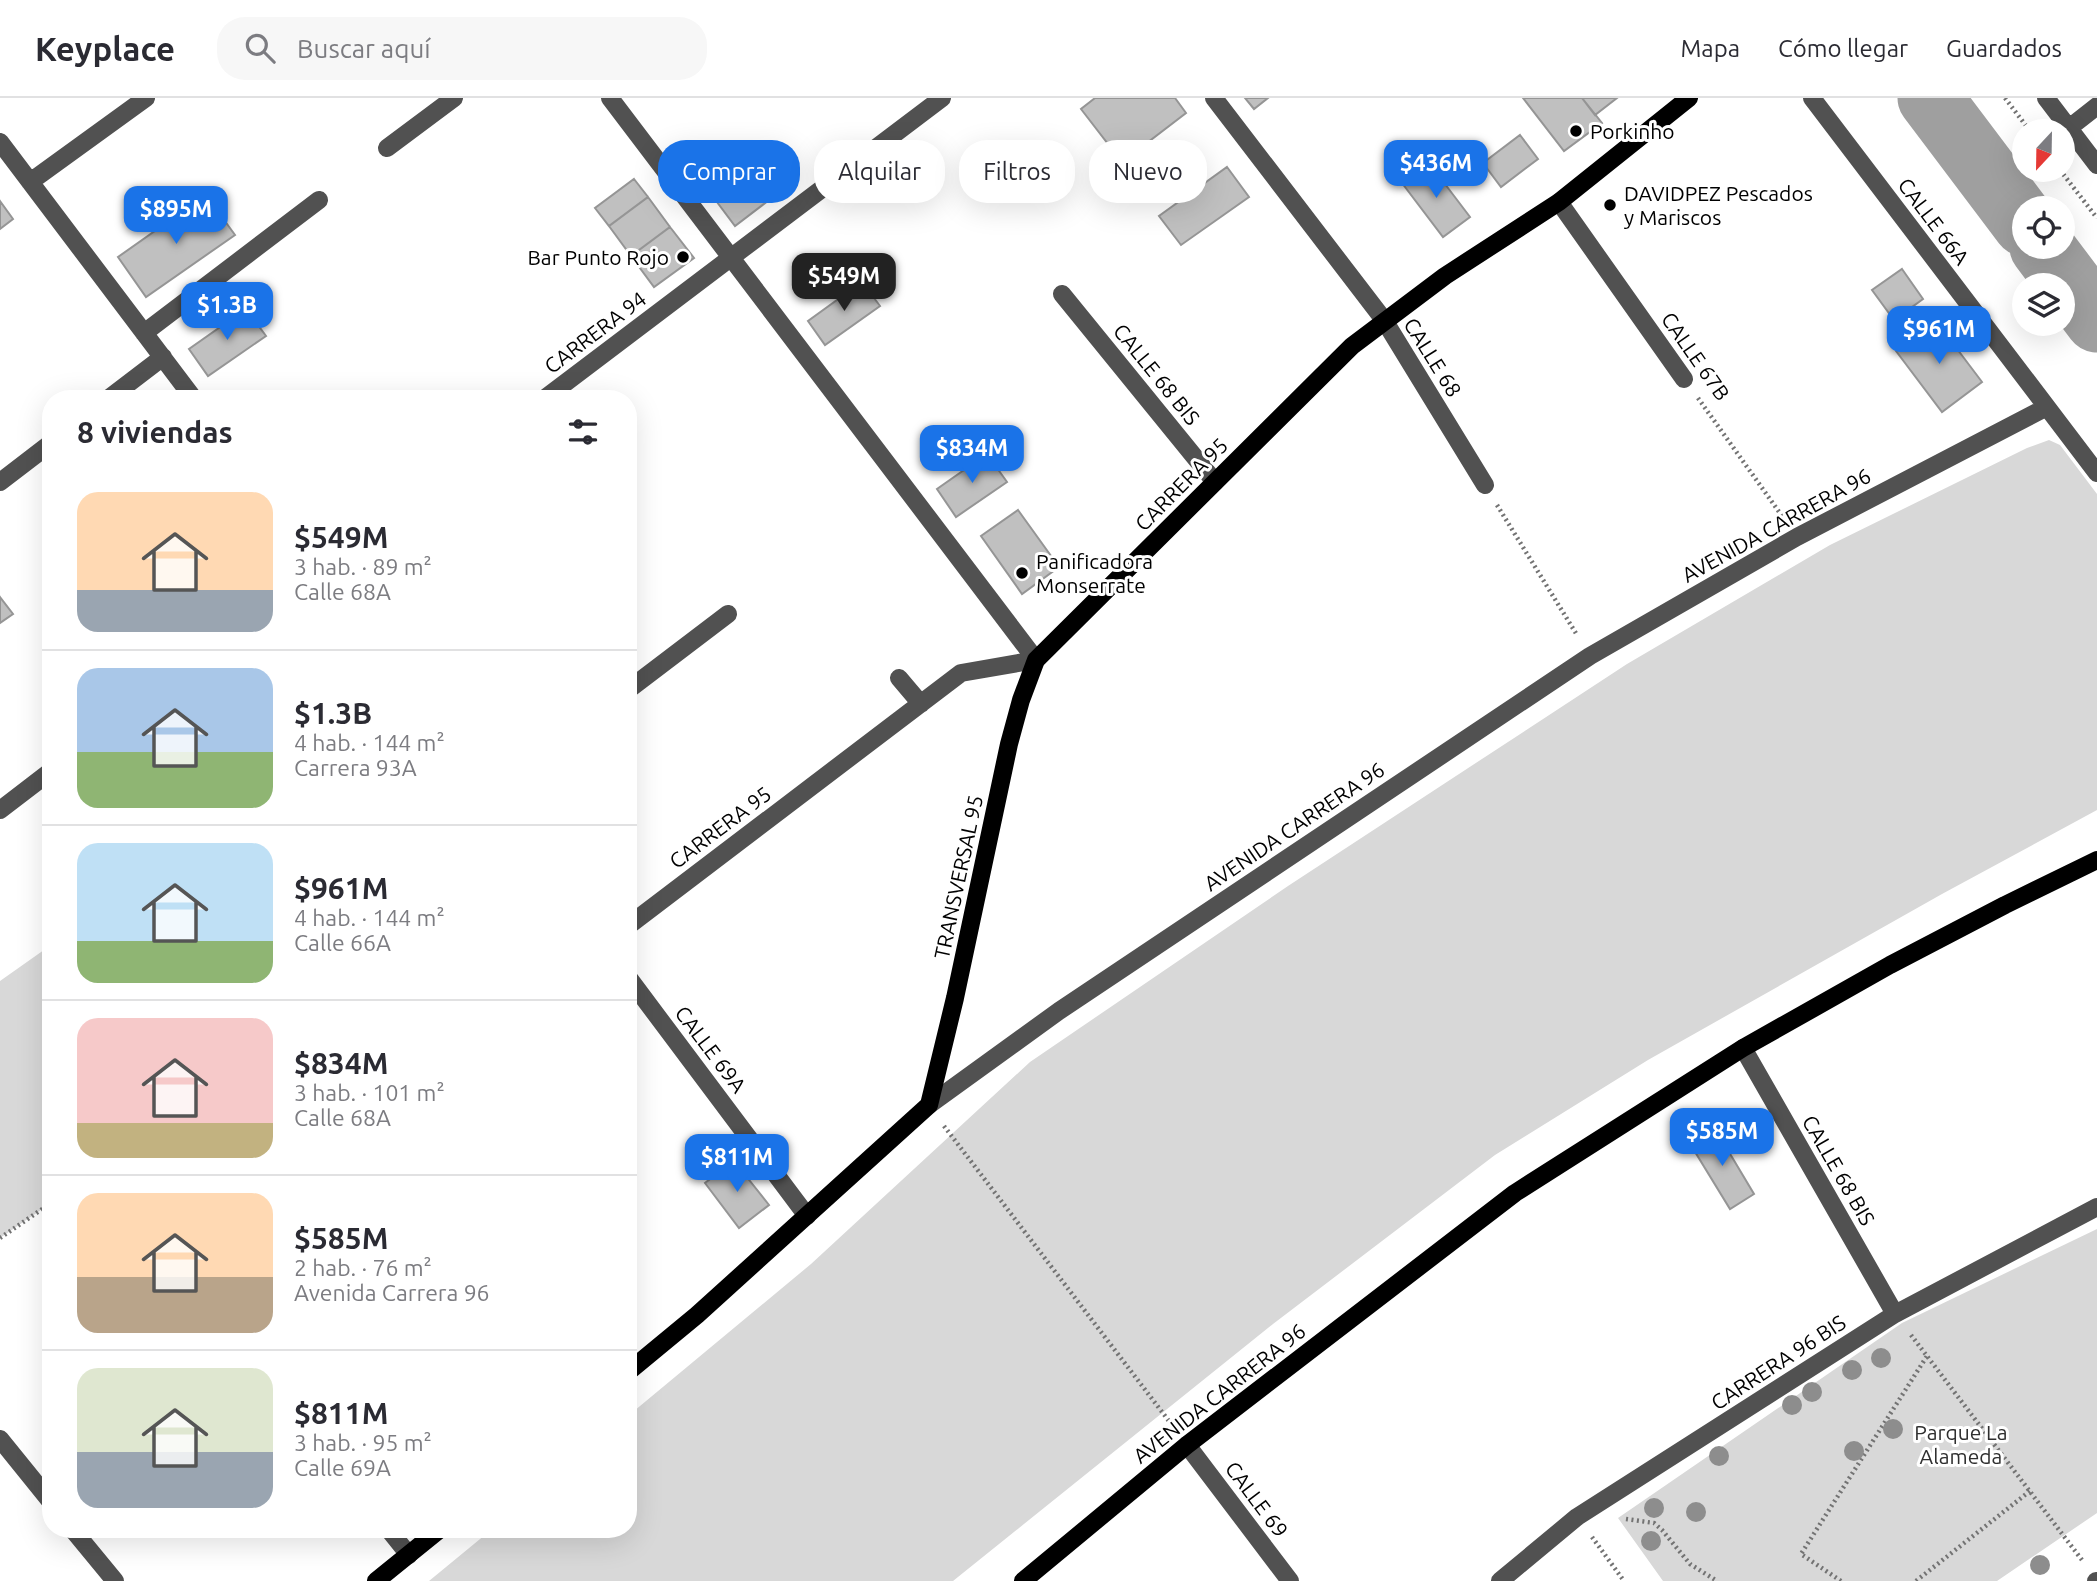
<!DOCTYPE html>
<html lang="es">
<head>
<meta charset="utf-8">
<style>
  :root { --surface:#fff; --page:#f7f7f7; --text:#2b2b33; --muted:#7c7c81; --line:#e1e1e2; --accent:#1a73e8 }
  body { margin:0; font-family:Ubuntu,sans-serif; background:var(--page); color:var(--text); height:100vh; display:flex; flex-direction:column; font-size:26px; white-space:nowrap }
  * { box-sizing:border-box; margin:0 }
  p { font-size:23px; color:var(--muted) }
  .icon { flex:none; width:38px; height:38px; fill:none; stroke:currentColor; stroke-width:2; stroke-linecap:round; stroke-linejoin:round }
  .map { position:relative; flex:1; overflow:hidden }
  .sheet { position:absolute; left:42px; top:292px; width:595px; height:1148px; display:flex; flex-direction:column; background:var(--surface); border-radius:28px; box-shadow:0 7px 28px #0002 }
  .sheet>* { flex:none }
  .guide { position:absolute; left:658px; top:42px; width:665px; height:63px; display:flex; gap:14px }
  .needle { width:46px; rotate:202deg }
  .tools { position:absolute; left:2012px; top:21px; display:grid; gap:14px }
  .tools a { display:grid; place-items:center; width:63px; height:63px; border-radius:50%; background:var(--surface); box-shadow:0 7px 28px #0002; font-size:35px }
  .price { position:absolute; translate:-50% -60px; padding:0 16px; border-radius:14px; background:var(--accent); color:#fff; font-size:23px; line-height:46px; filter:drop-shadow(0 2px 4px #0008) }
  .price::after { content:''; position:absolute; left:50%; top:42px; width:21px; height:16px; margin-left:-10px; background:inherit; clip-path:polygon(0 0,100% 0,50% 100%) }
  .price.active { background:#222; color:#fff }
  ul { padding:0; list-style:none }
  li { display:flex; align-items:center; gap:21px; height:175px; padding:0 35px }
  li+li { border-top:2px solid var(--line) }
  li span { display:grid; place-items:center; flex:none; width:196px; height:140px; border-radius:21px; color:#555 }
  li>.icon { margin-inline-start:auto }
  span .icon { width:84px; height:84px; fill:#fffc; stroke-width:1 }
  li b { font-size:30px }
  h2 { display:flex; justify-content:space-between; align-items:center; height:84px; padding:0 35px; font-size:30px }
  .chip { padding:0 24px; border-radius:28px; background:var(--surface); box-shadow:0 7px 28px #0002; font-size:24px; line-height:63px }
  .chip.active { background:var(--accent); color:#fff }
  header { display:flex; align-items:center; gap:42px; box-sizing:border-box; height:98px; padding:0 35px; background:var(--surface); border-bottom:2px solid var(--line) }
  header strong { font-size:33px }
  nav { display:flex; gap:38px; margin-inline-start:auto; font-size:24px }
  .search { width:490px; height:63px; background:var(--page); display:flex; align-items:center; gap:18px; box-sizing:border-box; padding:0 24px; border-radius:28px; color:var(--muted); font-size:26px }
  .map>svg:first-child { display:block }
  .green { fill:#d8d8d8 }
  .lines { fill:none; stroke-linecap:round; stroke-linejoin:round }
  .river { stroke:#9f9f9f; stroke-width:65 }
  .building { fill:#c0c0c0; stroke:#959595; stroke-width:2 }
  .path { stroke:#737373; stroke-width:4.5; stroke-dasharray:2 3.5; stroke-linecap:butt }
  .minor { stroke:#515151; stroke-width:18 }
  .major { stroke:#000; stroke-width:18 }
  .tree { fill:#8d8d8d }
  .poi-dot { fill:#000; stroke:#fff; stroke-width:2.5 }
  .labels { text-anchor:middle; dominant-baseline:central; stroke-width:6; stroke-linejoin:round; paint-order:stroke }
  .poi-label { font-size:21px; fill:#000; stroke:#fff; text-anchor:start }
  .street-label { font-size:21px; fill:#000; stroke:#fff }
  .park-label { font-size:21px; fill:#2f2f2f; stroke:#fff }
</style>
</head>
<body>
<header>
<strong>Keyplace</strong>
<div class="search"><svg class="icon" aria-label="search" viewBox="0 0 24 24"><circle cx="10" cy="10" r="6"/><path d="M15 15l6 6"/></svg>Buscar aquí</div>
<nav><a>Mapa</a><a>Cómo llegar</a><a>Guardados</a></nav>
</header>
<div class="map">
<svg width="2097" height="1483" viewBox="0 0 2097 1483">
  <rect width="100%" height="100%" fill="#fff"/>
  <path class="green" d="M2049 342 2060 347 2097 396V712L1942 796 1648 962 1495 1057 1273 1226 953 1483H429L491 1432H628V1318L811 1166 1030 964 1288 788 1627 566 1830 447 2027 350Z
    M51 847V1105L0 1140V883Z
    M2097 1131V1415L1997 1483H1663L1618 1420 1902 1225Z"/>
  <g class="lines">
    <path class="river" d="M1930 0 2025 126
      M2042 149 2097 222"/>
  </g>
  <path class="building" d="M1095 0H1175L1186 15 1122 64 1081 11Z
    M1245 0H1268L1254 11Z
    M1523 0H1582L1602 25 1564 53Z
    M1582 0H1617L1595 17Z
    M1520 37 1538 61 1501 89 1483 65Z
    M1429 65 1470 119 1443 139 1402 85Z
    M749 68 773 99 735 128 711 96Z
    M1227 69 1249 99 1181 147 1159 118Z
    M634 81 648 99 609 128 595 110Z
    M206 97 235 137 146 199 118 159Z
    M648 99 670 129 631 158 609 128Z
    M0 103 13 121 0 131Z
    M670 129 694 160 654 189 631 158Z
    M1902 171 1923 201 1894 222 1872 192Z
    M862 184 880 208 825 247 808 223Z
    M246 211 266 238 208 278 189 251Z
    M1936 223 1982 284 1942 314 1896 253Z
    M987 356 1007 384 956 419 937 391Z
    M1018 412 1059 469 1022 496 981 438Z
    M0 499 13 516 0 525Z
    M1714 1029 1754 1096 1730 1111 1689 1044Z
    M734 1063 769 1107 739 1130 705 1085Z"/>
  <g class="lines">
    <path class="path" d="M2005 0 2030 33
      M2060 72 2097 120
      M1698 300 1782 418
      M1497 407 1577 537
      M944 1028 1172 1327
      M0 1140 51 1105
      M1911 1237 2082 1462
      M1626 1421 1654 1425 1662 1432 1690 1466 1717 1483
      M1592 1439 1624 1483
      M1841 1483 1801 1456 1927 1258
      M1916 1483 2030 1393"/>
    <path class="minor" d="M610 0 1036 562 961 575 628 828
      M1214 0 1384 222 1485 387
      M1812 0 2097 375
      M2046 0 2097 67
      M2069 30 2097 8
      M0 44 194 301
      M387 50 454 0
      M30 84 146 0
      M1559 104 1684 281
      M1062 196 1215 384
      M144 235 319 102
      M108 301 163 259
      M544 301 942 0
      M0 384 51 345
      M899 580 921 606
      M628 592 728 516
      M0 712 51 673
      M628 879 807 1118
      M1743 950 1895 1216
      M929 1007 1059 913 1590 558 1797 439 2047 309
      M0 1341 51 1404
      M1187 1347 1290 1483
      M73 1432 115 1483
      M389 1432 409 1457
      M1500 1483 1577 1419 1895 1216 2097 1109
      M2096 1483H2097"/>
    <path class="major" d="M628 1274 697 1217 929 1007 955 900 1009 646 1021 602 1036 562 1352 248 1445 178 1559 104 1689 0
      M376 1483 439 1432
      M1023 1483 1187 1347 1515 1095 1743 950 1890 867 2005 807 2097 762"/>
  </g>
  <g class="tree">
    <circle cx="1881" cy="1260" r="10"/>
    <circle cx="1852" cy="1272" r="10"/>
    <circle cx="1812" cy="1294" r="10"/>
    <circle cx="1792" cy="1307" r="10"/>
    <circle cx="1893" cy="1331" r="10"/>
    <circle cx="1854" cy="1353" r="10"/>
    <circle cx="1719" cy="1358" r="10"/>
    <circle cx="1654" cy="1410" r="10"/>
    <circle cx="1696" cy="1414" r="10"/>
    <circle cx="1651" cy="1443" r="10"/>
    <circle cx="2040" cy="1467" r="10"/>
  </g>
  <g class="poi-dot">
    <circle cx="1576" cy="33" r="7"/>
    <circle cx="1610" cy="107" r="7"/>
    <circle cx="683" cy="159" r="7"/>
    <circle cx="1022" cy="475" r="7"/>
  </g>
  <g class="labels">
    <g class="poi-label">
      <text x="1590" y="33">Porkinho</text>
      <text x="1624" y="95">DAVIDPEZ Pescados<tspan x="1624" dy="24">y Mariscos</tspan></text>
      <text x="669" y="159" text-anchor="end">Bar Punto Rojo</text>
      <text x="1036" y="463">Panificadora<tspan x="1036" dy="24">Monserrate</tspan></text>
    </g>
    <g class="street-label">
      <text transform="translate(1934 123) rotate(53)">CALLE 66A</text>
      <text transform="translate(595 234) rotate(-37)">CARRERA 94</text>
      <text transform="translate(1696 258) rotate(55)">CALLE 67B</text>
      <text transform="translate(1433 259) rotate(58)">CALLE 68</text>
      <text transform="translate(1157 276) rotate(51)">CALLE 68 BIS</text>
      <text transform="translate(1181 386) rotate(-45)">CARRERA 95</text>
      <text transform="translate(1776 427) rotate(-29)">AVENIDA CARRERA 96</text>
      <text transform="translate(1294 728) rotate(-34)">AVENIDA CARRERA 96</text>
      <text transform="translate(720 729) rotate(-37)">CARRERA 95</text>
      <text transform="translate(958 779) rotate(-78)">TRANSVERSAL 95</text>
      <text transform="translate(711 951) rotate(53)">CALLE 69A</text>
      <text transform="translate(1839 1072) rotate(60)">CALLE 68 BIS</text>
      <text transform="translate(1778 1264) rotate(-33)">CARRERA 96 BIS</text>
      <text transform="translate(1219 1295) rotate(-38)">AVENIDA CARRERA 96</text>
      <text transform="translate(1257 1401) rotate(53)">CALLE 69</text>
    </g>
    <g class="park-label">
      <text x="1961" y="1334">Parque La<tspan x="1961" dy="24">Alameda</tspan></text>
    </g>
  </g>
</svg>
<div class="tools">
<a><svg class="needle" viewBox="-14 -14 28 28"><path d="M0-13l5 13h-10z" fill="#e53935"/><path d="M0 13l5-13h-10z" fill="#7c7c81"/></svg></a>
<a><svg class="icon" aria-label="locate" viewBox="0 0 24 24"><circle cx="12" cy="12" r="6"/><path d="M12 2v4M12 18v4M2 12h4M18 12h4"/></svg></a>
<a><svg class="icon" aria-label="layers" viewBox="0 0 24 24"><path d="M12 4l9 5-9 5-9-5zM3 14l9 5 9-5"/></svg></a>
</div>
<b class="price" style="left:1436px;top:102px">$436M</b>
<b class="price" style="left:176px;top:148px">$895M</b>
<b class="price active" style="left:844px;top:215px">$549M</b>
<b class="price" style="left:227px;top:244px">$1.3B</b>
<b class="price" style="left:1939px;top:268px">$961M</b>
<b class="price" style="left:972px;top:387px">$834M</b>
<b class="price" style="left:1722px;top:1070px">$585M</b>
<b class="price" style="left:737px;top:1096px">$811M</b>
<div class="guide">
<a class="chip active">Comprar</a>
<a class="chip">Alquilar</a>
<a class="chip">Filtros</a>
<a class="chip">Nuevo</a>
</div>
<section class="sheet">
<h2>8 viviendas<svg class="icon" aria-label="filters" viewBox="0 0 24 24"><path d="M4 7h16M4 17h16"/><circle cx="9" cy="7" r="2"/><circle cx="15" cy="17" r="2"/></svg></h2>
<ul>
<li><span style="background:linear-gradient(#ffd9b3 70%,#9aa5b1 0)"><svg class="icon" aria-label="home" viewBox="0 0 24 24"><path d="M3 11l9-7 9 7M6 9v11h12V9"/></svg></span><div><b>$549M</b><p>3 hab. · 89 m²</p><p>Calle 68A</p></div></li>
<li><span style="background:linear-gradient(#a9c7e8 60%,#8fb573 0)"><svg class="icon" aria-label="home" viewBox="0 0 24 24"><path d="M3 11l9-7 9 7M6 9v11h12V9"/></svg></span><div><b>$1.3B</b><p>4 hab. · 144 m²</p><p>Carrera 93A</p></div></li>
<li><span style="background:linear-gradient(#bfe0f5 70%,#8fb573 0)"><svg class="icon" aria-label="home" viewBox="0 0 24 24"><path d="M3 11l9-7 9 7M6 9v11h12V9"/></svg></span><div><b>$961M</b><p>4 hab. · 144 m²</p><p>Calle 66A</p></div></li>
<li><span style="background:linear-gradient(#f6c9c9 75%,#c2b280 0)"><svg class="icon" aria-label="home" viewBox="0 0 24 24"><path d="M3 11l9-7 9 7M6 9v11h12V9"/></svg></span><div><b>$834M</b><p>3 hab. · 101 m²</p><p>Calle 68A</p></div></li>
<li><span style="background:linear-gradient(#ffd9b3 60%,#b9a48a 0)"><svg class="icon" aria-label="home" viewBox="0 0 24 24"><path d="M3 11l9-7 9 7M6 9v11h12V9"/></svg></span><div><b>$585M</b><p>2 hab. · 76 m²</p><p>Avenida Carrera 96</p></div></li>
<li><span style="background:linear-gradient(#dfe7d0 60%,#9aa5b1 0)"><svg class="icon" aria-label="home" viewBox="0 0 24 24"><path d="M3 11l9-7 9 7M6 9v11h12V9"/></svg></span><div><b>$811M</b><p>3 hab. · 95 m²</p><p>Calle 69A</p></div></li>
</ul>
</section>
</div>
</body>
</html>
